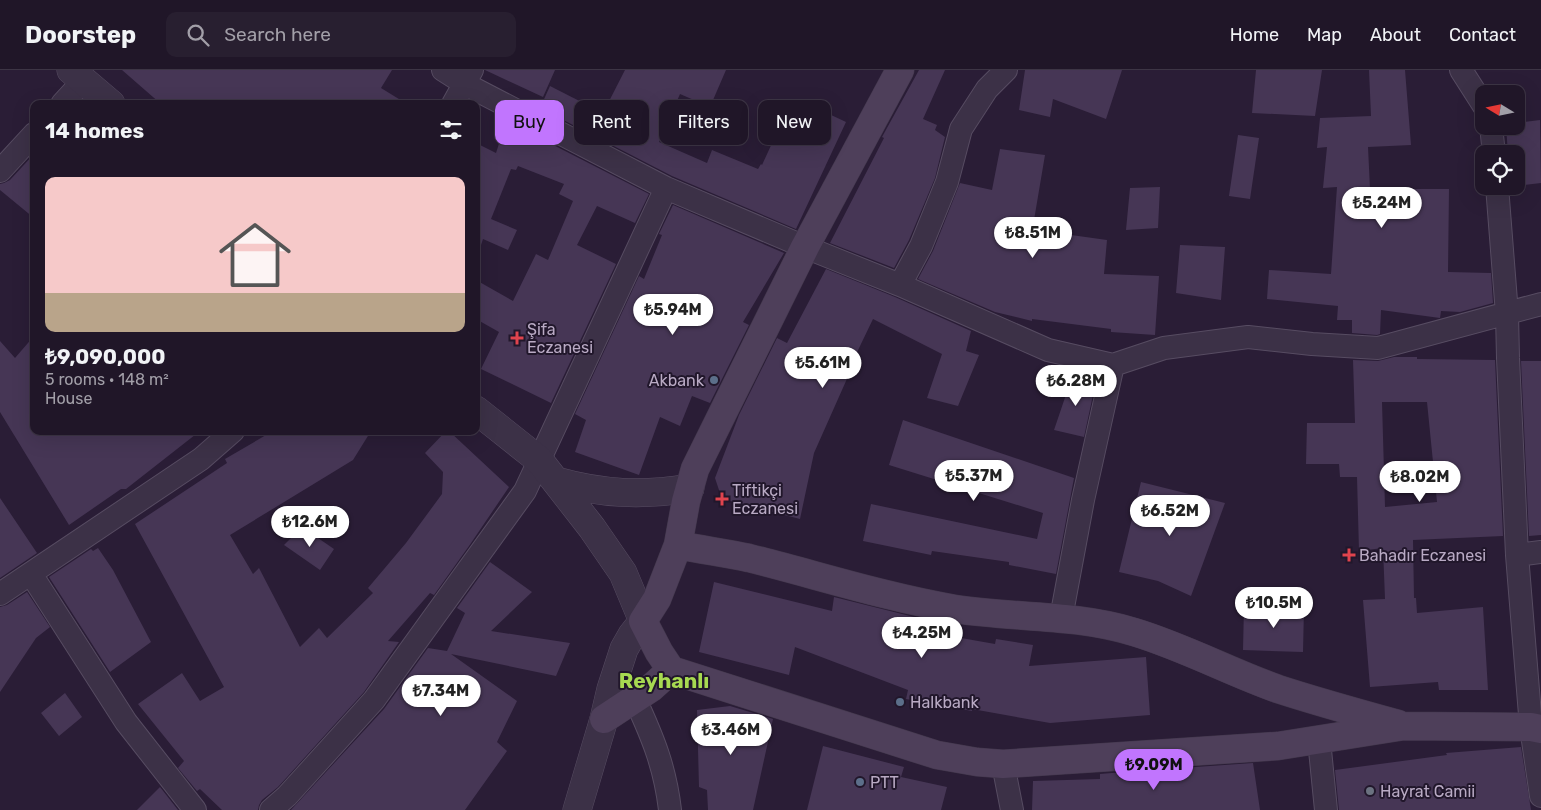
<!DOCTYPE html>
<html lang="en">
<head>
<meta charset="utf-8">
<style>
  :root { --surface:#201628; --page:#281f30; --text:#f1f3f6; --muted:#a29fa8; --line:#3d3545; --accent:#c175fe }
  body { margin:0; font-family:Rubik,sans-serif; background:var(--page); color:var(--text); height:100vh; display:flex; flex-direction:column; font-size:19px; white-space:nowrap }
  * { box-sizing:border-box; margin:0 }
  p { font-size:16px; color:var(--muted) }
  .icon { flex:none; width:28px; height:28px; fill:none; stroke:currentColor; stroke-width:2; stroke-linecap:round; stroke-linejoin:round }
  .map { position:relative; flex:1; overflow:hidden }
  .details { position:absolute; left:30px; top:30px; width:450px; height:335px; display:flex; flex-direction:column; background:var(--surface); border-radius:10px; box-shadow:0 5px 20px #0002,0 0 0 1px var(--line) }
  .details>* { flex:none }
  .hud { position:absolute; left:495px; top:30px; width:475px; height:45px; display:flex; gap:10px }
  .needle { width:32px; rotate:280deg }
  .tools { position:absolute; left:1475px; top:15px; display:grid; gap:10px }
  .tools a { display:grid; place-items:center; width:50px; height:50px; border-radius:10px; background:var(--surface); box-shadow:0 5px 20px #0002,0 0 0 1px var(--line); font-size:25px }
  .price { position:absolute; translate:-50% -42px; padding:0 11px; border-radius:18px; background:#fff; color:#222; font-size:16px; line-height:32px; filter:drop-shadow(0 1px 2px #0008) }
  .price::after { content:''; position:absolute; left:50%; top:30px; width:15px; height:11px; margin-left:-8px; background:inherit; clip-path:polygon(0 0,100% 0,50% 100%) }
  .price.current { background:var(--accent); color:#111 }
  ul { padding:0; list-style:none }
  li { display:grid; align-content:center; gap:10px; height:265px; padding:0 15px }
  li+li { border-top:1px solid var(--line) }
  li span { display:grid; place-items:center; height:155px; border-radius:10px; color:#555 }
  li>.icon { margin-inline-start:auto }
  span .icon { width:90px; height:90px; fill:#fffc; stroke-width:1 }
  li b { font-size:21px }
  h2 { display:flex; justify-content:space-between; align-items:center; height:60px; padding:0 15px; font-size:21px }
  .tag { padding:0 18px; border-radius:10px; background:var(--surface); box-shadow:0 5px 20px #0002,0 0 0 1px var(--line); font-size:18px; line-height:45px }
  .tag.current { background:var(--accent); color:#111 }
  header { display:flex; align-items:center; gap:30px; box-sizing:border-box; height:70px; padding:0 25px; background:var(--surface); border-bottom:1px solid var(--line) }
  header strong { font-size:24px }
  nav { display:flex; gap:28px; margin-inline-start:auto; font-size:18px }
  .search { width:350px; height:45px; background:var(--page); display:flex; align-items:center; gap:12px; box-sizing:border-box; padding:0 18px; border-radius:10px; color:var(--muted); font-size:19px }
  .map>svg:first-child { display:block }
  .building { fill:#463655; fill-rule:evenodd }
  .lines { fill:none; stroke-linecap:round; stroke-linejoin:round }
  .minor-casing { stroke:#574c62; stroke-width:24 }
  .tertiary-casing { stroke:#574c62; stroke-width:29 }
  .secondary-casing { stroke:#43384d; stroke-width:29 }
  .minor { stroke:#3c3147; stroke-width:22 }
  .tertiary { stroke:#3c3147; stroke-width:28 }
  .secondary { stroke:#4e3f5a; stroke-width:28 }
  .health-dot { fill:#e0444e; stroke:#21172b; stroke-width:2 }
  .service-dot { fill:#5c6f8a; stroke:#21172b; stroke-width:2 }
  .worship-dot { fill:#6b7280; stroke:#21172b; stroke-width:2 }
  .labels { text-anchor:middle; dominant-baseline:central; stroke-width:4; stroke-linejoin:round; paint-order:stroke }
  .poi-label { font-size:16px; fill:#b9aac4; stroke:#21172b; text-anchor:start }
  .district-label { font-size:21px; font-weight:bold; fill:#a7d951; stroke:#21172b }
</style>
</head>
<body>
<header>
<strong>Doorstep</strong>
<div class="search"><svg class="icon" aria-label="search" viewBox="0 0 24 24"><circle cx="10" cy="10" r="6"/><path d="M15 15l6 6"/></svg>Search here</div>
<nav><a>Home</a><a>Map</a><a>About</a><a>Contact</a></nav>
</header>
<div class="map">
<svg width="1541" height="740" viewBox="0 0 1541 740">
  <rect width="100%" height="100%" fill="#2a1d36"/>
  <path class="building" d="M122 0H392L381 18 407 34H161Z
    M485 0H555L543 27Z
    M625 0H726L710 37 680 24 659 72 707 93 712 80 758 99 761 94 762 95 785 45 803 54 812 36 846 52 796 159 672 106 540 38 550 16 603 43Z
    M919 0H945L923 49 937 55 935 60 945 67 935 108 909 170 894 198 830 173 884 68 882 67Z
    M1025 0H1122L1106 49 1053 29 1050 47 1019 40Z
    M1256 0H1322L1315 46 1252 43Z
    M1369 0H1405L1411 75 1368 77 1370 119H1449L1448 202 1491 203 1493 233 1460 242 1441 241 1440 248 1381 240 1380 264 1377 265 1352 263V250H1337L1338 236 1267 229 1269 200 1331 204 1337 117 1323 118 1327 77 1317 78 1320 48 1371 46Z
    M1540 50 1541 113 1516 116V84H1508L1506 56H1516V53Z
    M503 61 525 69 528 62 649 124 635 153 597 136 577 175 616 194 551 333 481 299 499 262 476 249V210L513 231 536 184 548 190 573 131 559 124 564 114 518 96 516 100 511 99 491 149 517 160 508 180 483 169 478 184 476 183V73L496 83Z
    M1238 65 1259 68 1250 129 1229 126Z
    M1000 79 1045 85 1033 156 1065 162 1064 164 1107 170 1104 204 1159 206 1155 265 1111 262V259L1032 249V251L995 242 918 209 933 181 960 113 992 120Z
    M34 84V148L0 120V114L4 113 10 110Z
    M1160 117 1158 158 1126 160 1130 118Z
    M673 135 784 183 743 252 749 255 710 333 692 326 680 356 660 347 639 405 575 382 586 350 575 344 639 206 644 209 662 165 659 164Z
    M1180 175 1225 177 1221 230 1176 223Z
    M826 199 895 227 971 261 966 281 979 285 958 336 927 328 942 284 873 249 848 301 850 302 814 383 800 449 722 429 715 408 739 345 777 268 787 273Z
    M34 266V361H200L126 419H121L69 455 0 342V271L15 288Z
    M1394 287H1417V289L1495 290 1503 466 1413 470 1414 528H1416L1417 543 1483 537 1488 620H1439L1438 612 1370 617 1363 530 1385 529 1383 478 1359 481 1357 407H1340L1339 394H1306L1307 353H1355L1353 290 1378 291ZM1382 332H1427L1437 432 1385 437Z
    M1521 291H1541V465L1529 466Z
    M1073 304 1096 311 1084 367 1054 360Z
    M903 350 1074 408 1056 504 1009 495V492L932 481 931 485 863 471 871 434 1037 469 1043 443 889 395Z
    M273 361H371L353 390 230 465 253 504 259 498 300 577 319 558 327 568 373 523 368 518 406 473 442 424 443 402 425 383 446 361H449L509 417 469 476 434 525 430 523 388 571 399 572 364 622 278 717 262 730 259 735 258 740H222L200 719 197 721 178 698 184 691 138 634 182 603 200 631 224 617 135 454 227 393 225 389Z
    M1141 412 1225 433 1191 526 1158 511 1119 502Z
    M0 428 37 483 0 508Z
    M302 457 334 479 320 500 284 475Z
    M98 478 113 500 151 572 110 602 49 507 91 479 93 481Z
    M490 492 532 522 491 561 570 573 556 606 451 584 517 631 497 672 507 681 465 740H291L384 639 428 578 447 581 465 543 457 538Z
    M714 512 832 541 834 527 918 548 916 560 995 574 996 569 1033 575 1029 596 1146 587 1150 645 1050 653 972 639V641L906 629 908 620 795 577 789 605 699 582Z
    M27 522 50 557 36 568 0 622V537L7 535Z
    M1244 536 1304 538 1303 582 1243 580Z
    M65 623 82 647 59 666 41 643Z
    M730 636 773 649 753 740H708L707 720 699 717 697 640Z
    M823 676 904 697 901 707 947 717 941 740H807Z
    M1521 677 1531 740H1339L1335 700 1447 685 1446 683Z
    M1253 693 1260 740H1032L1033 711 1100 709V704L1124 702Z
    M160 717 178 740H137Z"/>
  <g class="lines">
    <g class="minor-casing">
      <path id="minor" d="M443 0 465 14 666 118 805 177 900 215 1048 280 1113 295 1164 278 1248 267 1312 274 1378 278 1541 234
        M1461 0 1484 36
        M62 34 84 10
        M453 34 472 0
        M1491 56 1494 84
        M0 101 34 64
        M1497 116 1507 244 1508 288 1517 485 1531 657 1541 726
        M900 215 921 176 947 112 961 59 987 19 1006 0
        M1517 485 1541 482
        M31 504 126 652 195 740
        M0 524 201 389 233 361
        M1061 548 1083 430 1113 295
        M635 629C653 668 665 697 670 740
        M1319 670 1326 740
        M1003 694 1012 740
        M271 740 287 726 374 630 525 421 666 118"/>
    </g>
    <g class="tertiary-casing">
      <path id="tertiary" d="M71 0 111 34
        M476 340 539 390 592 458 623 503 643 551 632 565 624 579 611 619 604 649 577 740
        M556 411C602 424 642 426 690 418"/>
    </g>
    <g class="secondary-casing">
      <path id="secondary" d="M900 0 805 177 695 399 686 431 678 475 657 529 643 551 659 582 671 600 937 685 977 692 1003 694 1278 676 1404 656 1531 657 1541 659
        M678 475C702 480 726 483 749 488 817 505 885 527 955 539 1014 548 1075 544 1134 562 1184 577 1230 602 1278 619 1318 632 1358 643 1398 654
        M604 649 651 618 671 600"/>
    </g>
    <use href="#minor" class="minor"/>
    <use href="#tertiary" class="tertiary"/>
    <use href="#secondary" class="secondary"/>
  </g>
  <g class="health-dot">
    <path d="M514.5 260.5h5v5h5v5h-5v5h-5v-5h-5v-5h5z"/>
    <path d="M719.5 421.5h5v5h5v5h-5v5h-5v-5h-5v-5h5z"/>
    <path d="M1346.5 477.5h5v5h5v5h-5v5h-5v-5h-5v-5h5z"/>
  </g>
  <g class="service-dot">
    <circle cx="714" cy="310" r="5"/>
    <circle cx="900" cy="632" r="5"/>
    <circle cx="860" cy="712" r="5"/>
  </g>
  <circle class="worship-dot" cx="1370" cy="721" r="5"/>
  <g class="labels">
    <g class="poi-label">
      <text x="527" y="259">Şifa<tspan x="527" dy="18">Eczanesi</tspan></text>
      <text x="704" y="310" text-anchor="end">Akbank</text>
      <text x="732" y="420">Tiftikçi<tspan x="732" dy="18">Eczanesi</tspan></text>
      <text x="1359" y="485">Bahadır Eczanesi</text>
      <text x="910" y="632">Halkbank</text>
      <text x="870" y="712">PTT</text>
      <text x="1380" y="721">Hayrat Camii</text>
    </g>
    <g class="district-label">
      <text x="664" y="610">Reyhanlı</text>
    </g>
  </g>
</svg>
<div class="tools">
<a><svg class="needle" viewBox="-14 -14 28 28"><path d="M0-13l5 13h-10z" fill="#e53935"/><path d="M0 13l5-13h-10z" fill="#a29fa8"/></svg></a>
<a><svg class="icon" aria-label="locate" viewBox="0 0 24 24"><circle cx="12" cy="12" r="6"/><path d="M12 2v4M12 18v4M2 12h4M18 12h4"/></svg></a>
</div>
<b class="price" style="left:1382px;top:159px">₺5.24M</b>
<b class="price" style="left:1033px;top:189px">₺8.51M</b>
<b class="price" style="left:673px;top:266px">₺5.94M</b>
<b class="price" style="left:823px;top:319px">₺5.61M</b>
<b class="price" style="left:1076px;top:337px">₺6.28M</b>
<b class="price" style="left:974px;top:432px">₺5.37M</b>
<b class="price" style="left:1420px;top:433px">₺8.02M</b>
<b class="price" style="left:1170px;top:467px">₺6.52M</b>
<b class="price" style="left:310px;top:478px">₺12.6M</b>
<b class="price" style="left:1274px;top:559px">₺10.5M</b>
<b class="price" style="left:922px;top:589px">₺4.25M</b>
<b class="price" style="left:441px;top:647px">₺7.34M</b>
<b class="price" style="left:731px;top:686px">₺3.46M</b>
<b class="price current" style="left:1154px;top:721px">₺9.09M</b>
<div class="hud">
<a class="tag current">Buy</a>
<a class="tag">Rent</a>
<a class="tag">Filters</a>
<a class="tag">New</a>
</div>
<section class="details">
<h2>14 homes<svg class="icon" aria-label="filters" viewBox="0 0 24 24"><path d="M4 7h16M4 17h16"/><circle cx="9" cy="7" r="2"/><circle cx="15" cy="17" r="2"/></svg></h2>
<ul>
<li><span style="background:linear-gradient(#f6c9c9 75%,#b9a48a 0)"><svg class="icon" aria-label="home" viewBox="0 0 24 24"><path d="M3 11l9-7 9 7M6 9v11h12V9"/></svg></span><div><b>₺9,090,000</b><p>5 rooms · 148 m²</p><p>House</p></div></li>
</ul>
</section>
</div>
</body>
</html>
